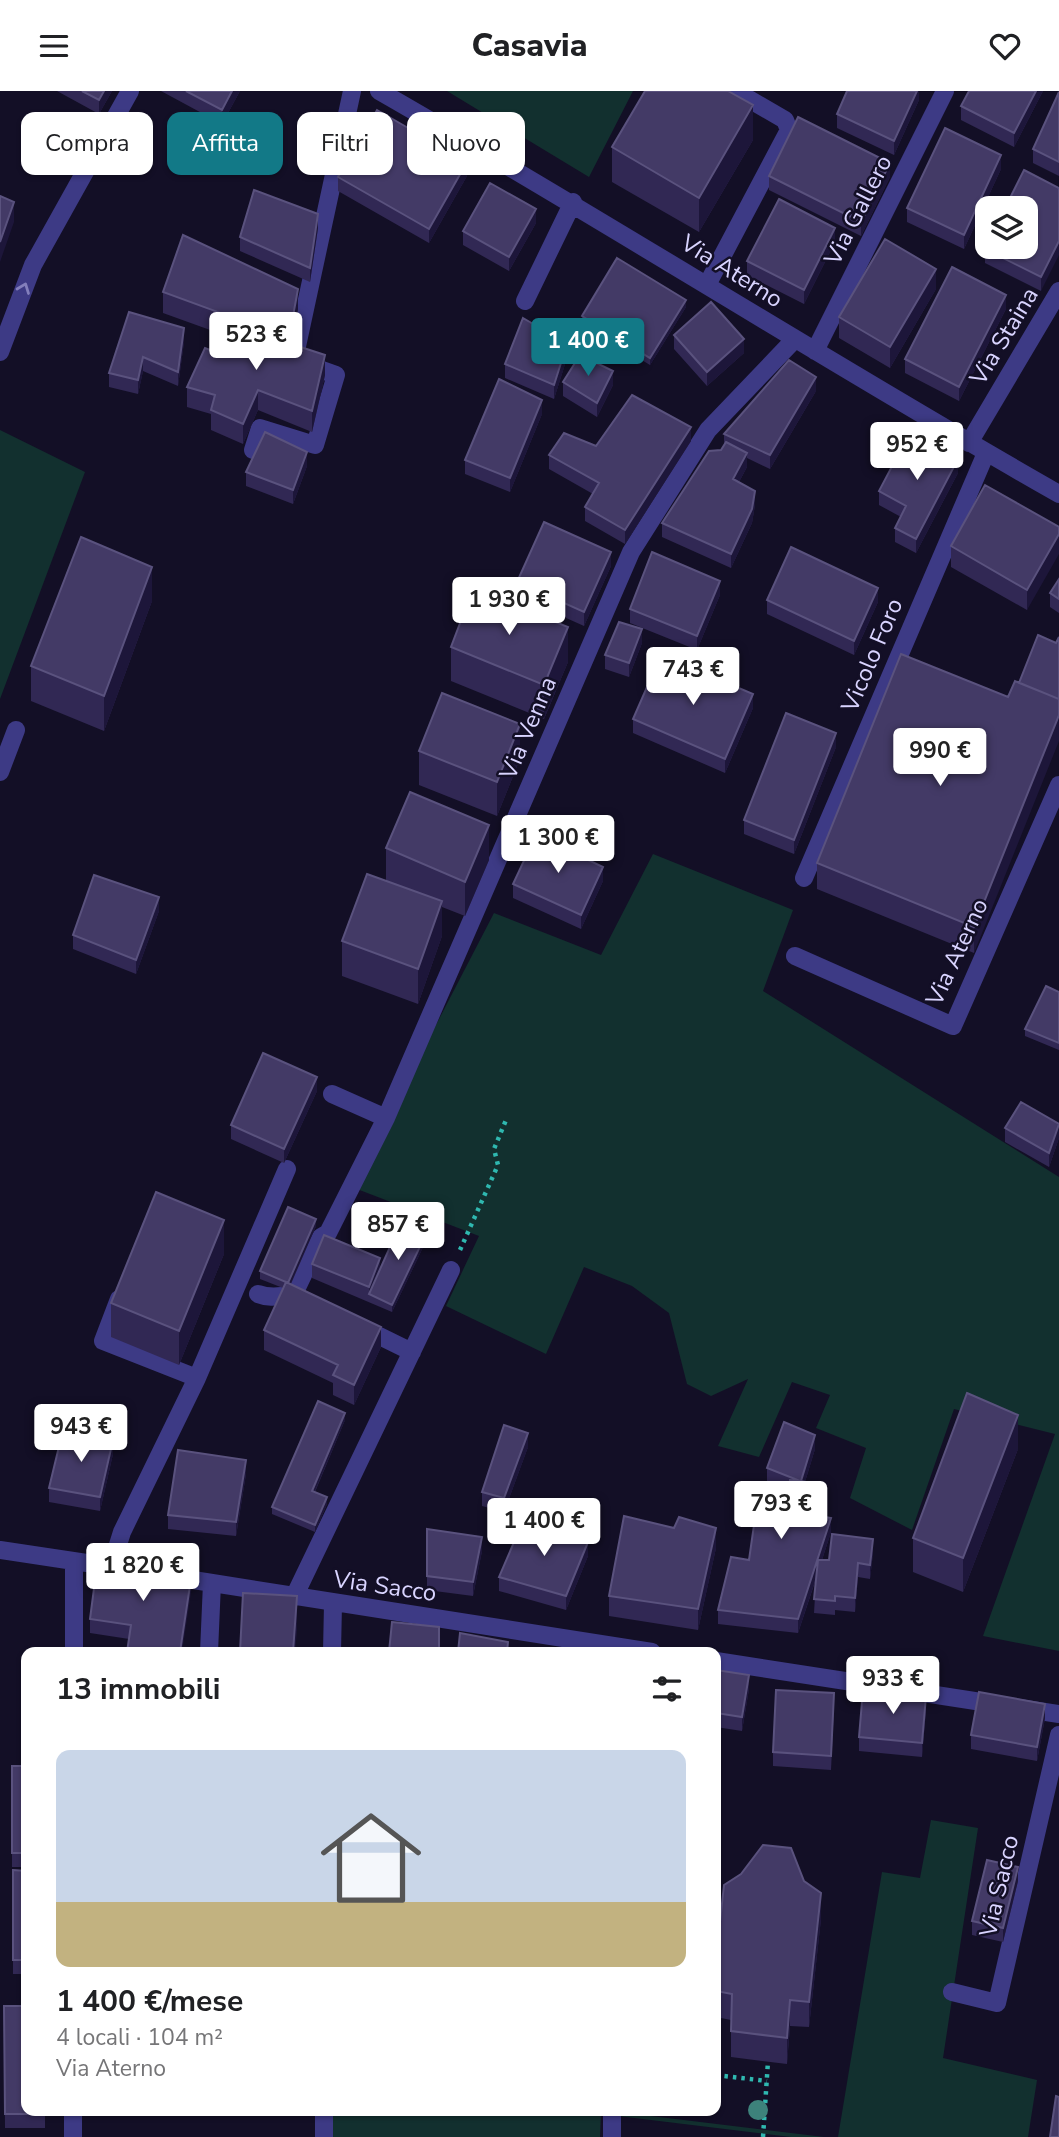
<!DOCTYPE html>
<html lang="it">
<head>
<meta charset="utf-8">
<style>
  :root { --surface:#fff; --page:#f2f2f2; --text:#202124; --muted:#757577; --line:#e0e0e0; --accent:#127987 }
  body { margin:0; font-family:"Nunito Sans",sans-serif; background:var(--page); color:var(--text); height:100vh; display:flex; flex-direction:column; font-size:26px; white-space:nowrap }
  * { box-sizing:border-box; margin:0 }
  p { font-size:23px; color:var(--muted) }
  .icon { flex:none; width:38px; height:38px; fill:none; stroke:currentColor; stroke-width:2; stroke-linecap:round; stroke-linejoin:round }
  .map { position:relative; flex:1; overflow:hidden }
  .drawer { position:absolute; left:21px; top:1556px; width:700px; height:469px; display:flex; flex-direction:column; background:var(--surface); border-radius:14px; box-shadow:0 2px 5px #0004 }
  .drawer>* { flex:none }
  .hud { position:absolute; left:21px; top:21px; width:700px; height:63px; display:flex; gap:14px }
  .controls { position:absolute; left:975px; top:105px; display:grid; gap:14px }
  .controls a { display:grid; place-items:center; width:63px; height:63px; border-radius:14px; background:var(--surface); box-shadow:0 2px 5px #0004; font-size:35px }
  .price { position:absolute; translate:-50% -60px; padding:0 16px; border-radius:7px; background:#fff; color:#222; font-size:23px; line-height:46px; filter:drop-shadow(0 2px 4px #0008) }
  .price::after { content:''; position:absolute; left:50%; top:42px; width:21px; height:16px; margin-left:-10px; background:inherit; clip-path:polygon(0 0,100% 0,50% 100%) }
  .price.active { background:var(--accent); color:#fff }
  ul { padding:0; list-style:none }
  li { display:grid; align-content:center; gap:14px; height:371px; padding:0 35px }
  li+li { border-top:2px solid var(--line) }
  li span { display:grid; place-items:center; height:217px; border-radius:14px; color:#555 }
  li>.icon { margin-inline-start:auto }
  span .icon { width:126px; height:126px; fill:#fffc; stroke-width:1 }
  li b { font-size:30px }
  h2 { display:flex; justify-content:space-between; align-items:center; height:84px; padding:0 35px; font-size:30px }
  .pill { padding:0 24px; border-radius:14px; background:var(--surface); box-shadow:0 2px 5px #0004; font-size:24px; line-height:63px }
  .pill.active { background:var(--accent); color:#fff }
  header { display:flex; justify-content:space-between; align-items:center; height:91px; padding:0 35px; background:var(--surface); font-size:32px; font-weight:800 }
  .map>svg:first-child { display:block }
  .green { fill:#12302f }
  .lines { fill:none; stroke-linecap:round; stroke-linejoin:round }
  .path { stroke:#2fb8b0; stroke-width:4.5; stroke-dasharray:3.5 5; stroke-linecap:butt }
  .minor { stroke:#3d3a85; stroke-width:18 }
  .tree { fill:#3d827b }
  .wall { fill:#312854 }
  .shaded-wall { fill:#1d163a }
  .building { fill:#433a66; stroke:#5a527e; stroke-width:2 }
  .oneway { stroke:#837fbc }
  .labels { text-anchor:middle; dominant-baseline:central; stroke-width:5; stroke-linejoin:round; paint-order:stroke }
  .street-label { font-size:24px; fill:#d9d4ff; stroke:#130f26 }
</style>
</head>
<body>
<header><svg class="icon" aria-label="menu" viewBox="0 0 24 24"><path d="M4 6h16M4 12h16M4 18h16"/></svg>Casavia<svg class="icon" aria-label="heart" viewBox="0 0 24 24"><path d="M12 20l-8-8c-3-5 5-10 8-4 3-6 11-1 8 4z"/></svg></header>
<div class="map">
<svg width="1059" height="2046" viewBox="0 0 1059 2046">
  <rect width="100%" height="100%" fill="#130f26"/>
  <path class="green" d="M447 0H633L589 86Z
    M0 339 85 381 0 608Z
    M653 763 793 819 763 900 1059 1086V1560L983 1545 1055 1343 954 1318 912 1439 850 1407 866 1357 816 1337 830 1304 792 1291 759 1366 718 1355 748 1288 711 1305 687 1293 669 1222 632 1195 584 1176 546 1263 446 1215 479 1145 357 1098 408 988 494 822 601 864Z
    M931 1729 978 1737 943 1967 1037 1989 1028 2046H838L882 1781 920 1787Z
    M333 2020 601 2022 600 2046H333Z
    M618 2021 824 2046H791L618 2025Z"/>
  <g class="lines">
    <path class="path" d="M460 1159 498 1074 494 1058 506 1029
      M716 1984 767 1990
      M763 2046 768 1970"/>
    <path class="minor" d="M379 0C608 131 830 273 1059 403
      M707 194 789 39 785 29 735 0
      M525 210 573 111
      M815 260 945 0
      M0 261 33 174 130 0
      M969 352 1059 200
      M253 359 260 337 315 354 336 284 294 269 352 0
      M0 681 16 639
      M804 787 986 362
      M795 865 953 935 1059 694
      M332 1003 386 1027 631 461 708 339 795 248
      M258 1203C276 1210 287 1201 299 1206
      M294 1203 321 1146 328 1142 386 1027
      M119 1208 103 1250 197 1287
      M359 1235 412 1261
      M0 1459 120 1477
      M74 1471V1561
      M111 1476 122 1441 197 1287 287 1078
      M168 1485 652 1561
      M294 1506 451 1179
      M209 1561 212 1492
      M332 1561 333 1513
      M716 1570 1059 1623
      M952 1901 997 1912 1059 1644
      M612 2020V2046
      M73 2046V2020
      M324 2046V2020"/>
  </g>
  <circle class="tree" cx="758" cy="2019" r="10"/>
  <path class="wall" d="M57 0H112L99 23Z
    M161 0H240L222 33Z
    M919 0V9L894 64 837 37V23Z
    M969 0H1043L1014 56 961 29V15Z
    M1059 1V85L1033 72V58Z
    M753 49 699 141 612 91V56Z
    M1001 78 964 158 907 131V117Z
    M467 85 429 152 338 100V86Z
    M769 85 890 86 861 145 769 99Z
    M1059 97 1041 200 985 172V158Z
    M536 132 509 180 463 154V140Z
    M318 137 310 191 240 160V146Z
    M835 151 804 213 747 184V170Z
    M936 198 890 277 839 247V226Z
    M163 201 298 218 292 253 325 284 312 341 258 319 243 353 211 339V323L187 316V296L218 262 224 244 163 222Z
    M686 216 650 274 582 233V225Z
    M1006 218 959 310 905 282V268Z
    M129 221 184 251 178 295 143 280 138 303 109 296V282Z
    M674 244 744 262 707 295 674 258Z
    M567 267 554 308 505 287V273Z
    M563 291 613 294 597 326 563 305Z
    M816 300 770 378 747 367V376L739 391 755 414 752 432 731 477 662 446V432L721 359 724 355V343Z
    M542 323 510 401 465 383V369Z
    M691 350 625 453 585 430V416L593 403 549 378V364L596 355Z
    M307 375 293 413 246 395V381Z
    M958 382 916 462 895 451V437L901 426 879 414V400Z
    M1059 436 1027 519 951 476V455Z
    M611 475 584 535 517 505V491Z
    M1059 488V522L1050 516V502Z
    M720 504 697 559 630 532V518Z
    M767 509 878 511 854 564 767 523Z
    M152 510 104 640 31 610V575Z
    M642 552 629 586 605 578V564Z
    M1056 552 974 862 817 798V772L1008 606 1019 592Z
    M451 556 568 571 544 628 451 590Z
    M753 617 725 682 633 642V628Z
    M836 656 794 763 744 743V729Z
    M419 660 520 668 497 725 419 694Z
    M386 757 489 769 465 825 442 816V845L418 913 342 885V850L386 790Z
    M603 790 581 838 513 807V793Z
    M159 820 136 883 73 858V844Z
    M1059 901V959L1025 945V938Z
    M317 1000 284 1072 231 1048V1034Z
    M1005 1037 1059 1047 1049 1076 1005 1051Z
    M316 1135 291 1193 381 1256 354 1314 333 1304V1292L264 1259V1239L283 1197 260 1188V1180Z
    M427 1148 392 1221 312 1187V1173L380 1177Z
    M224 1163 179 1274 111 1246V1212Z
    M345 1329 315 1401 327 1413 315 1441 272 1423V1416Z
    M528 1356 504 1421 482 1415V1401Z
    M815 1358 805 1391 820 1408 817 1425 831 1441 822 1469H829L873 1462 870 1488 858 1486 855 1521 835 1519V1524L814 1522 816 1488 798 1542 718 1533V1519L749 1469 785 1421 788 1399 767 1391V1377Z
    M1018 1358 963 1501 913 1481V1447Z
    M113 1363 100 1420 49 1411V1397Z
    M246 1383 236 1445 168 1438V1424Z
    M674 1437 716 1457 698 1539 609 1525V1505Z
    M427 1438 482 1460 473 1505 427 1499Z
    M588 1465 566 1519 499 1500V1486Z
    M192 1495 129 1548 90 1542V1528Z
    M716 1579 749 1598 742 1640 716 1636Z
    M834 1616 831 1679 773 1675V1661Z
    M926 1619 922 1666 859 1660V1646Z
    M1045 1627 1037 1670 971 1658V1644Z
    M12 1675H26V1776H12Z
    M13 1779 26 1780V1883H13Z
    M804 1790 821 1828 809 1936 790 1935 787 1973 731 1966V1929L716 1926V1867Z
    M1018 1790 1003 1851 972 1844V1830Z
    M4 1915 45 2020V2037H5Z"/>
  <path class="shaded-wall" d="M104 0H112L99 23V9Z
    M232 0H240L222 33V19Z
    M917 0H919V9L894 64V50Z
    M1036 0H1043L1014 56V42Z
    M753 14V49L699 141V107Z
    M1001 64V78L964 158V144Z
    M467 71V85L429 152V138Z
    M890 72V86L861 145V131Z
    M14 111V131L0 171V151Z
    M536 118V132L509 180V166Z
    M318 123V137L310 191V177Z
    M835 137V151L804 213V199Z
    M1059 150V164L1041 200V186Z
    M936 178V198L890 277V256Z
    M298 198V218L289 268V247Z
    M1006 204V218L959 310V296Z
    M686 209V216L650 274V267Z
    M184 237V251L178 295V281Z
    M744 248V262L707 295V281Z
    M567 253V267L554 308V294Z
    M325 264V284L312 341V320Z
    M143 266V280L138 303V289Z
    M613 280V294L597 326V312Z
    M816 286V300L770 378V364Z
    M258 299V319L243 353V333Z
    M542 309V323L510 401V387Z
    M691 336V350L625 453V439Z
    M307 361V375L293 413V399Z
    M747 362V376L733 402V388Z
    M958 368V382L916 462V448Z
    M755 400V414L752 432 731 477V463Z
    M1059 443V463L1027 519V499Z
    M611 461V475L584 535V521Z
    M152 476V510L104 640V605Z
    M720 490V504L697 559V545Z
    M878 497V511L854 564V550Z
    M568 536V571L544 628V594Z
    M642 538V552L629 586V572Z
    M753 603V617L725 682V668Z
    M1059 624V650L974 862V836Z
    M520 633V668L497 725V691Z
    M836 642V656L794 763V749Z
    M489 734V769L465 825V791Z
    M603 776V790L581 838V824Z
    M159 806V820L136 883V869Z
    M442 810V845L418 913V878Z
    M317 986V1000L284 1072V1058Z
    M1059 1033V1047L1049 1076V1062Z
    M316 1128V1135L288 1199V1192Z
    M224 1129V1163L179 1274V1240Z
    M427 1141V1148L392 1221V1214Z
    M380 1167V1181L369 1203V1210V1196Z
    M381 1236V1256L354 1314V1294Z
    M345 1322V1329L312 1407V1400Z
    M1018 1324V1358L963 1501V1467Z
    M528 1342V1356L504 1421V1407Z
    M815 1344V1358L801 1404V1390Z
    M113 1349V1363L100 1420V1406Z
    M246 1369V1383L236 1445V1431Z
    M820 1394V1408L814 1438V1424Z
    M327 1406V1413L315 1441V1434Z
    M831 1427V1441L798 1542V1528Z
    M716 1437V1457L698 1539V1518Z
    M482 1446V1460L473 1505V1491Z
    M873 1448V1462L870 1488V1474Z
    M588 1451V1465L566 1519V1505Z
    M858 1472V1486L855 1521V1507Z
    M192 1481V1495L182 1561H180Z
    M297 1505V1540L295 1561H293Z
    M749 1584V1598L742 1640V1626Z
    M926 1605V1619L922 1666V1652Z
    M1045 1613V1627L1037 1670V1656Z
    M1018 1776V1790L1003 1851V1837Z
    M821 1802V1828L809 1936V1911Z
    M790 1909V1935L787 1973V1947Z"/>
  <path class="building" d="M82 0H104L99 9Z
    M186 0H232L222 19Z
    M645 0H728L753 14 699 107 612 56Z
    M847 0H917L894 50 837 23Z
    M969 0H1036L1014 42 961 15Z
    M1059 1V71L1033 58Z
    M377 19 467 71 429 138 338 86Z
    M798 26 890 72 861 131 769 85Z
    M945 37 1001 64 964 144 907 117Z
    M1024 79 1059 97V150L1041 186 985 158 987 154V156H1026V117H1005Z
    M490 92 536 118 509 166 463 140Z
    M254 99 318 123 310 177 240 146Z
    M0 105 14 111 0 151Z
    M779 108 835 137 804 199 747 170Z
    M183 144 298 198 289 247 163 201Z
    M885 148 936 178 890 256 839 226Z
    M617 167 686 209 650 267 582 225Z
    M952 176 1006 204 959 296 905 268Z
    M711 211 744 248 707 281 674 244Z
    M129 221 184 237 178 281 143 266 138 289 109 282Z
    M523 227 567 253 554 294 505 273Z
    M227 232 325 264 312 320 258 299 243 333 211 319 215 304 187 296 205 257 218 262Z
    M580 264 613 280 597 312 563 291Z
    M789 269 816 286 770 364 724 343Z
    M499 288 542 309 510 387 465 369Z
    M632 304 691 336 625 439 585 416 599 392 549 364 564 342 596 355Z
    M265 341 307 361 293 399 246 381Z
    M909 343 958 368 916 448 895 437 906 415 879 400Z
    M726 351 747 362 733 388 755 400 752 418 731 463 662 432 709 360 721 359Z
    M985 394 1059 436V443L1027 499 951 455Z
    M544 431 611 461 584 521 517 491Z
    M81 446 152 476 104 605 31 575Z
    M791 456 878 497 854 550 767 509Z
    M652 461 720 490 697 545 630 518Z
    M1059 488V508L1050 502Z
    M473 498 568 536 544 594 451 556Z
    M619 531 642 538 629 572 605 564Z
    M1038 544 1056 552 1059 546V608L1019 592Z
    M901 563 1008 606 1015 590 1059 608V624L974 836 817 772Z
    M661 564 753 603 725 668 633 628Z
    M442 602 520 633 497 691 419 660Z
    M786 622 836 642 794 749 744 729Z
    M410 701 489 734 465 791 386 757Z
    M536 744 603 776 581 824 513 793Z
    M367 783 442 810 418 878 342 850Z
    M94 784 159 806 136 869 73 844Z
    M1046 895 1059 901V952L1025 938Z
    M263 962 317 986 284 1058 231 1034Z
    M1021 1011 1059 1033 1049 1062 1005 1037Z
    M156 1101 224 1129 179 1240 111 1212Z
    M288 1116 316 1128 288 1192 260 1180Z
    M402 1129 427 1141 392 1214 369 1203Z
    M324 1144 380 1167 369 1196 312 1173Z
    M286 1191 381 1236 354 1294 333 1284 338 1274 264 1239Z
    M967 1302 1018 1324 963 1467 913 1447Z
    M318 1310 345 1322 312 1400 327 1406 315 1434 272 1416Z
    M784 1331 815 1344 801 1390 820 1394 814 1424 831 1427 798 1528 718 1519 731 1466 749 1469 756 1420 785 1421 790 1389 800 1390 767 1377Z
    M504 1334 528 1342 504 1407 482 1401Z
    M63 1339 113 1349 100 1406 49 1397Z
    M178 1359 246 1369 236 1431 168 1424Z
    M624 1425 674 1437 679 1426 716 1437 698 1518 609 1505Z
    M524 1428 588 1451 566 1505 499 1486Z
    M427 1438 482 1446 473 1491 427 1485Z
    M832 1443 873 1448 870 1474 858 1472 855 1507 835 1505V1510L814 1508 818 1469H829Z
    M98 1467 192 1481 180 1561H127L131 1534 90 1528Z
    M243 1502 297 1505 293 1561H240Z
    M392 1531 439 1536V1561H389Z
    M460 1542 508 1551 507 1561H458Z
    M535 1558 601 1561H535Z
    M716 1579 749 1584 742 1626 716 1622Z
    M776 1599 834 1602 831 1665 773 1661Z
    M863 1599 926 1605 922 1652 859 1646Z
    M979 1601 1045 1613 1037 1656 971 1644Z
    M12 1675H26V1762H12Z
    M763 1754 791 1757 804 1790 821 1802 809 1911 790 1909 787 1947 731 1940 732 1903 716 1900V1867L724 1794 741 1783Z
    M987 1769 1018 1776 1003 1837 972 1830Z
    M13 1779 26 1780V1869H13Z
    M4 1915H26V2020H45V2023H5Z
    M1056 2005 1059 2006V2046H1050Z"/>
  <defs><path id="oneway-chevron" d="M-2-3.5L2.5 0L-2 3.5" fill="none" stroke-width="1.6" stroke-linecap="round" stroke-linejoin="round" transform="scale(1.75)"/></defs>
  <use class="oneway" href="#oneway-chevron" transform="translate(24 197) rotate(-69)"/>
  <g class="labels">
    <g class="street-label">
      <text transform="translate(858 119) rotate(-63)">Via Gallero</text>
      <text transform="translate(732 180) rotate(32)">Via Aterno</text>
      <text transform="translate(1004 245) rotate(-59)">Via Staina</text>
      <text transform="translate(872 564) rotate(-67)">Vicolo Foro</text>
      <text transform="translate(528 637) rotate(-67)">Via Venna</text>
      <text transform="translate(957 861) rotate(-65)">Via Aterno</text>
      <text transform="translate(385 1495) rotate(8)">Via Sacco</text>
      <text transform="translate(999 1795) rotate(-77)">Via Sacco</text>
    </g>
  </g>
</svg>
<div class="controls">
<a><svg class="icon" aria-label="layers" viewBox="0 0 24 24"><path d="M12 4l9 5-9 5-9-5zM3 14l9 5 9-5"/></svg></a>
</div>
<b class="price" style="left:256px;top:281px">523 €</b>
<b class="price active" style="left:588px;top:287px">1 400 €</b>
<b class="price" style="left:917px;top:391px">952 €</b>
<b class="price" style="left:509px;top:546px">1 930 €</b>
<b class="price" style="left:693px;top:616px">743 €</b>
<b class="price" style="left:940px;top:697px">990 €</b>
<b class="price" style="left:558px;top:784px">1 300 €</b>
<b class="price" style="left:398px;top:1171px">857 €</b>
<b class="price" style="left:81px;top:1373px">943 €</b>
<b class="price" style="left:781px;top:1450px">793 €</b>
<b class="price" style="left:544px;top:1467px">1 400 €</b>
<b class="price" style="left:143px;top:1512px">1 820 €</b>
<b class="price" style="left:893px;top:1625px">933 €</b>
<div class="hud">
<a class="pill">Compra</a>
<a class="pill active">Affitta</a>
<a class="pill">Filtri</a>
<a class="pill">Nuovo</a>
</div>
<section class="drawer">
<h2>13 immobili<svg class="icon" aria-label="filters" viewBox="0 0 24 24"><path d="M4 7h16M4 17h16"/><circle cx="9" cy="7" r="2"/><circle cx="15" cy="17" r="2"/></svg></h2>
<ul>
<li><span style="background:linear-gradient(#c9d6e8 70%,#c2b280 0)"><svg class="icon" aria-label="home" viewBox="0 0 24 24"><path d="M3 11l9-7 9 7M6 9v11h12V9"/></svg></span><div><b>1 400 €/mese</b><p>4 locali · 104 m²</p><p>Via Aterno</p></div></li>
</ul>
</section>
</div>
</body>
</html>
